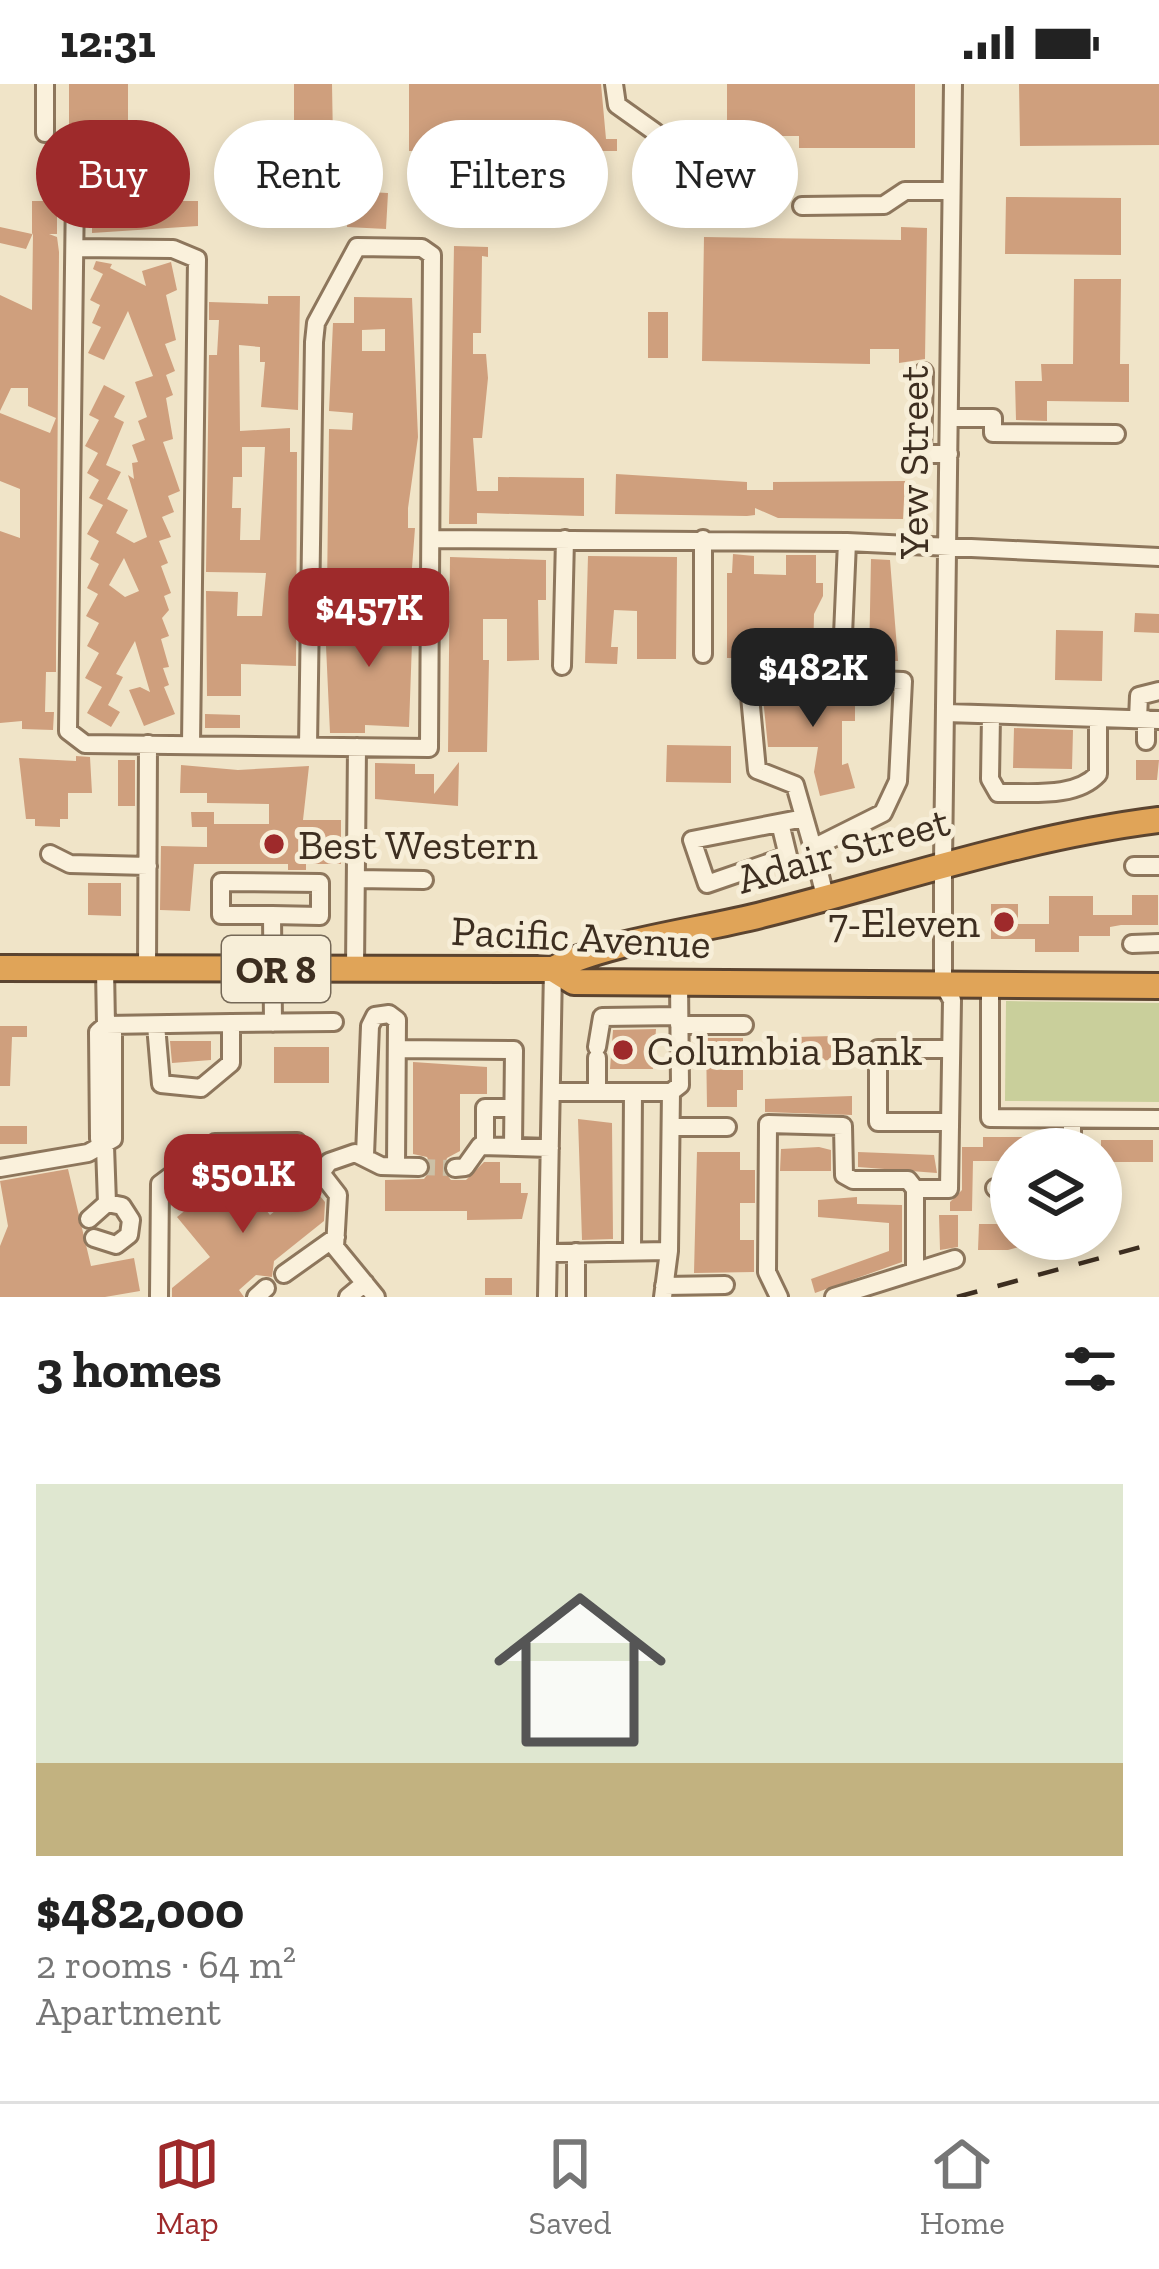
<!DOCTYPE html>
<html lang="en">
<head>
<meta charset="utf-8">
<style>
  :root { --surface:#fff; --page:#f2f2f2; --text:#222; --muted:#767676; --line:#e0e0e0; --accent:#9e2a2b }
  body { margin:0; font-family:"Zilla Slab",serif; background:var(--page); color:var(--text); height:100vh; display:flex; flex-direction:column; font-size:45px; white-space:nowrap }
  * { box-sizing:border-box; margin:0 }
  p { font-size:39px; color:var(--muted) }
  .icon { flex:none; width:66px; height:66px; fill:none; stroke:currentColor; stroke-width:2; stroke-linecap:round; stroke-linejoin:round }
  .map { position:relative; height:1213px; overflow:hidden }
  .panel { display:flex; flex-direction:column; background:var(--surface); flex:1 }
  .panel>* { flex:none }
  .banner { position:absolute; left:36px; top:36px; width:1089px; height:108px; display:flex; gap:24px }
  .buttons { position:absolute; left:990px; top:1044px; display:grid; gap:24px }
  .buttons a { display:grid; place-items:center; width:132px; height:132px; border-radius:50%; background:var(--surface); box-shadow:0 6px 18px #0003; font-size:60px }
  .price { position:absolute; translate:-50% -102px; padding:0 27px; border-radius:24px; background:var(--accent); color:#fff; font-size:39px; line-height:78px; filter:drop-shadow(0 3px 6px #0008) }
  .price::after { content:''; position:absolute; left:50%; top:72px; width:36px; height:27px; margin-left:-18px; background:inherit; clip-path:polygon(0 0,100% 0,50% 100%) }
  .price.current { background:#222; color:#fff }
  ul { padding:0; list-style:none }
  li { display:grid; align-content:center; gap:24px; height:636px; padding:0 36px }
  li span { display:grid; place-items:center; height:372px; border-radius:0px; color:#555 }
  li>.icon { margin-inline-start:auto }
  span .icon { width:216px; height:216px; fill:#fffc; stroke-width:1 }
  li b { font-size:51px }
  h2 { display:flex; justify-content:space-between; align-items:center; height:144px; padding:0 36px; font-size:51px }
  .pill { padding:0 42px; border-radius:54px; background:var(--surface); box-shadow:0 6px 18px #0003; font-size:42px; line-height:108px }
  .pill.current { background:var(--accent); color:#fff }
  .status { display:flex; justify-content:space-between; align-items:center; height:84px; padding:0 60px; background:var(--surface); direction:ltr }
  .status svg { height:33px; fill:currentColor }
  .tab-bar { display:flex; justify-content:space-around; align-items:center; height:168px; border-top:3px solid var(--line); background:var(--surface); font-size:33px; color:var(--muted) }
  .tab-bar a { display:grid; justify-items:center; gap:6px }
  .tab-bar .current { color:var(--accent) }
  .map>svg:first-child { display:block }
  .green { fill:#c9cf9b }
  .building { fill:#cf9f7d; fill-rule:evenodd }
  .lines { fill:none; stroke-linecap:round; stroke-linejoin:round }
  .minor-tunnel { stroke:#ccc0a6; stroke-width:16; stroke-dasharray:16 8; stroke-linecap:butt }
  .minor-casing { stroke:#8d765c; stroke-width:22 }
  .highway-casing { stroke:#5b4430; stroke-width:30 }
  .minor { stroke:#faf1dc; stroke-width:16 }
  .highway { stroke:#e0a458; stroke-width:24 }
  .rail { stroke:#3d2e20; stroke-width:4.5; stroke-dasharray:21 21; stroke-linecap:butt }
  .poi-dot { fill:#9e2a2b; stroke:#f7eed8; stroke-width:4.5 }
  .labels { text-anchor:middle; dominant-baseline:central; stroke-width:10; stroke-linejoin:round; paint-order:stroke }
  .shield { fill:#f7eed8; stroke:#756857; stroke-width:3 }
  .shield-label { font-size:39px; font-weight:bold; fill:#3d2e20 }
  .street-label { font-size:42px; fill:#3d2e20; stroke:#f7eed8 }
  .poi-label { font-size:42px; fill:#3d2e20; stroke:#f7eed8; text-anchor:start }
</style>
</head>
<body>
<div class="status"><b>12:31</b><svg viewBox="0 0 49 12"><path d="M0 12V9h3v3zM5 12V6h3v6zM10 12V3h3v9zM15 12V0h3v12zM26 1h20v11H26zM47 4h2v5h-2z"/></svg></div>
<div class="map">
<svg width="1159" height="1213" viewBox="0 0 1159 1213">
  <rect width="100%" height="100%" fill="#f0e4c8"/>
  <path class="green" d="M1006 917 1159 919V1018L1005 1017Z"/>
  <path class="building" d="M69 0H128V57H69Z
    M294 0H332L333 57H284V39H294Z
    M409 0H601L606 55H617V67H409Z
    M727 0H915V64H799V52H738V46H727Z
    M1019 0H1159V61L1020 62Z
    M349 107 388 109 386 145 347 143Z
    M465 108 482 120 466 144 449 132Z
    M92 110H106V122H116V132H142V117H198V142L92 149Z
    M1006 113 1121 114V171L1005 170Z
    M32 117H57V150H49L57 153 59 168 56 564V588H46L45 628H54L53 646 22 645V637L0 639V447L20 454V405L0 397V329L50 349 56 334 28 322V304H11L0 327V211L32 226 33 149 26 165 0 159V143L32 150Z
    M901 143 927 144 925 275 899 279V265H870V280L702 277 704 153 901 156Z
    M454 162 488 163V173L482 172 481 249H473V270H486L488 294 482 354H473L477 407H498V393L584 394V432L477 429V440H449Z
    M96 177 112 180 110 184 146 202 142 187 171 178 177 206 166 211 176 256 165 260 175 287 166 291 173 311 166 314 173 355 163 358 180 407 168 412 174 428 162 433 171 453 159 457 168 479 161 482 171 509 164 512 169 526 162 534 169 552 161 555 169 583 163 584 169 601 164 603 175 630 144 642 129 606 140 603 150 608 135 557 116 590 123 593 108 621 120 628 111 643 87 629 102 603 85 594 99 569 87 562 99 539 86 532 98 510 87 504 99 480 90 475 99 457 87 450 103 421 89 414 99 396 87 389 98 369 85 362 99 336 89 331 104 301 125 312 114 333 124 338 106 381 121 388 107 415 128 426 116 449 134 459 147 453 128 391 134 395 132 379 138 378 132 361 145 356 138 337 147 333 135 298 153 292 128 227 104 276 88 269 101 243 92 239 100 221 90 216 103 190 93 185ZM124 474 139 507 125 513 109 501Z
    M1074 195H1121L1120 280H1129V318L1047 317V337L1016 336 1015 297H1042L1041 280H1073Z
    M268 212H300L298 326 261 323 265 278H260V263L239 261 240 347 290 344V368H297L296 582 241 580V612H207L206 507 238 508 237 532H262L266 489 206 488 209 271H217L219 236H209V218L268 220ZM242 363H265L260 456H240L241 424H232L233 393H242Z
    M354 213 412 214 418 353 408 424V444H415L410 510 327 507 329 345 352 346 353 329 329 327 333 239H354ZM385 245V267H362V246Z
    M648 228H668V274H648Z
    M616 390 747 398V406H773V398L905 397 903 435 778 434 755 424V431L747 432 615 430Z
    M733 470 754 472V490L786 491V471H816V499H823V512L814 530 813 575 727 574V489H732Z
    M588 472 677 473 676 575H637V527L614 526 611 563H618L617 580 585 579Z
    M450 473 546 476V516H538L539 576 507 577V535H483V576H489L487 668H448Z
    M871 475 890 476 898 577H869Z
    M331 527 413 530 409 643 365 641V649H330L326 562Z
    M1135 529 1159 530V549L1134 548Z
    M1056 546 1103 547 1102 597 1055 596Z
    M762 604 855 608V637H842V681L848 679 855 704 820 712 814 688 818 663H768Z
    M205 630 240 631V644H205Z
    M1014 644 1073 646 1072 685 1013 684Z
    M667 661 731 662V699L666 698Z
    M76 672 90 673 92 709H68V735H60V743L35 742V735H26L19 674 76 677Z
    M118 676H135V722H118Z
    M1136 676H1159L1157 696H1136Z
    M459 678 458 722 375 715V679L415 680V690H434V710Z
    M181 681 238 686 309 682 303 736H341V780H306V786H288V780H194L190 827 160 826 161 762 207 763V743H192L191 728H214V740H269V720L207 719V709H180Z
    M88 799H121V832L88 831Z
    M1132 811H1158V841H1121L1110 843V852H1079V868H1035V855H991V820H1018V840H1049V812H1093V831H1132Z
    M0 942H27V953H12L10 1002H0Z
    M656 945 653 985H610L613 946Z
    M833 952V962H843V975L803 978V972H797L796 953Z
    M706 954H743V1006H737V1023H707Z
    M170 957H211V976L172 979Z
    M274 963H329V999H274Z
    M413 978 487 983V1010H460V1067L447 1074 443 1086 451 1096H466L484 1078H500V1099H521V1109H528L522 1135 467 1136V1127H385V1096L424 1095 432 1084 427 1073 413 1070Z
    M852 1012V1031L765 1028V1015Z
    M578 1035 612 1039 613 1155 582 1156Z
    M0 1042H27V1060H0Z
    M983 1053H1047V1065H1011V1077H973L972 1127H950V1118L962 1106V1063H983Z
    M1101 1056H1153V1078H1101Z
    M819 1063 831 1066V1087H780L781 1065Z
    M697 1068H740V1086H755V1119H740V1156H754V1188L694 1189Z
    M858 1068 934 1071 937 1089 858 1083Z
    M68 1085 91 1182 134 1174 140 1207 105 1213H0V1162L8 1142 0 1097Z
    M234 1087 270 1131 309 1099 325 1118 324 1137 274 1177 272 1193 256 1191 239 1206 244 1213H172V1204L210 1173 177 1133Z
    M857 1113V1120L902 1121V1178L815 1209 811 1195 889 1167V1139L818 1133V1116Z
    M939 1131H958V1163L940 1166Z
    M979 1140H1011V1155L1038 1158 1008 1166H978Z
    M485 1194H512V1211H485Z"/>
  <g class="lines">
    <path class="minor-tunnel" d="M419 1083 455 1084"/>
    <g class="minor-casing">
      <path id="minor" d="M45 0V49
        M614 0 617 21 655 48
        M75 107 68 647 85 660 429 664 432 171 422 164 357 163 316 239 314 258 308 662
        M802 122 884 121 905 107H951
        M75 164 173 165 197 175 191 660
        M924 288 922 370H949
        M950 334H993V349L1116 350
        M432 455 847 458 1159 473
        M703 570V455
        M842 574 847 458
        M562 582 565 455
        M946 629 1159 636
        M991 631 990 695 998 709C1029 708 1075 715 1098 690V635
        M1138 635 1139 612 1159 607
        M1146 657V635
        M780 739 788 772 707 800 692 756 804 734
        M813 764 795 701 757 686 748 591 903 597 898 697 883 729 813 764 825 812
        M50 770 70 780 148 782
        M1134 782H1159
        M356 795 424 796
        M272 831H221V798L320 799V832L272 831 273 939
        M1132 860 1159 859
        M147 885 148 660
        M355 885 357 663
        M990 900V1034L1159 1035
        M231 939 334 938
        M106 941 231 939V979L201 1004 161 1000 156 941
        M106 941 98 948 99 1055 105 1062 107 1119
        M679 941H744
        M597 963 602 933 679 932
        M397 965 514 966 513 1063
        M551 1008H671L669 1167
        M597 1008V974
        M671 1008 680 1001 679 898
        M950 1038H878V965H951
        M671 1043H727
        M485 1062V1024H513
        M1072 1065V1035
        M365 1071 370 942 375 932 389 930 397 936 396 1082
        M0 1084 88 1069 113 1055V947L106 941 105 885
        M455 1084 465 1083 480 1062 550 1064
        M321 1089 329 1078 355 1069 381 1082 419 1083
        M995 1104H1011
        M89 1135 107 1119 122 1122 131 1136 129 1151 116 1161 94 1154
        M632 1167 633 1008
        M576 1168V1213
        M548 1169 669 1167 663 1213
        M915 1187V1105
        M284 1190 336 1153
        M664 1202 725 1201
        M159 1213 160 1100 215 1059 297 1058 338 1111 335 1163 376 1213
        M256 1213 266 1204
        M348 1213 365 1199
        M547 1213 553 885
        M779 1213 767 1188 768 1040 843 1042 844 1091 853 1096H908L915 1105H949L952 916 943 900V779L953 0
        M834 1213 955 1175"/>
    </g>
    <g class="highway-casing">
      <path id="highway" d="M0 884 553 885 574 898 1159 902
        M553 885C608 857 700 847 765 830 897 797 1023 753 1159 736"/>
    </g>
    <use href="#minor" class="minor"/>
    <use href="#highway" class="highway"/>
    <path class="rail" d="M957 1213 1159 1158"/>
  </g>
  <g class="poi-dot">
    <circle cx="274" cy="760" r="12"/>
    <circle cx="1004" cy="838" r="12"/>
    <circle cx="623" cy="966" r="12"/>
  </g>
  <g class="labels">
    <rect class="shield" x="222" y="852" width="108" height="66" rx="9"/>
    <g class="shield-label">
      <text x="276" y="885">OR 8</text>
    </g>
    <g class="street-label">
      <text transform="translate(913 378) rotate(-90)">Yew Street</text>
      <text transform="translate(843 766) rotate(-16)">Adair Street</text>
      <text transform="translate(581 853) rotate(3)">Pacific Avenue</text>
    </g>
    <g class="poi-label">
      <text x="298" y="760">Best Western</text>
      <text x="980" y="838" text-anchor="end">7-Eleven</text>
      <text x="647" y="966">Columbia Bank</text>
    </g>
  </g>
</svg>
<div class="buttons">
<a><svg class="icon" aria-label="layers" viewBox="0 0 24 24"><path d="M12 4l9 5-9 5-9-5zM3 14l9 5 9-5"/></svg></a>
</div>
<b class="price" style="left:369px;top:586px">$457K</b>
<b class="price current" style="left:813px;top:646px">$482K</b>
<b class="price" style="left:243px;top:1152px">$501K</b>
<div class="banner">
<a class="pill current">Buy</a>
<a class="pill">Rent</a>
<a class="pill">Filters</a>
<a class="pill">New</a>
</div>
</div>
<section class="panel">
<h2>3 homes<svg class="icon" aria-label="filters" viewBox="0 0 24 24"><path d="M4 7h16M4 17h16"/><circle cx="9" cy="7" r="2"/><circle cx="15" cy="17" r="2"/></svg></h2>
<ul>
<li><span style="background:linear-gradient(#dfe7d0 75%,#c2b280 0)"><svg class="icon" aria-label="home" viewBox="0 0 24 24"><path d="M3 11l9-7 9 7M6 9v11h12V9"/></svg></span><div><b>$482,000</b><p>2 rooms · 64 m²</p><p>Apartment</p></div></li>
</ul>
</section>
<nav class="tab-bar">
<a class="current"><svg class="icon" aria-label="map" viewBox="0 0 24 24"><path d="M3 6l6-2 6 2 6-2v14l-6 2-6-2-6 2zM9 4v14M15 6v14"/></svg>Map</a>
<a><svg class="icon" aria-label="saved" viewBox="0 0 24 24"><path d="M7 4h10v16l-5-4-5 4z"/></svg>Saved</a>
<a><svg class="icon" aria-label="home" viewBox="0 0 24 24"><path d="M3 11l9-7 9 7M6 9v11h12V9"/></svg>Home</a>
</nav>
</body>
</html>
